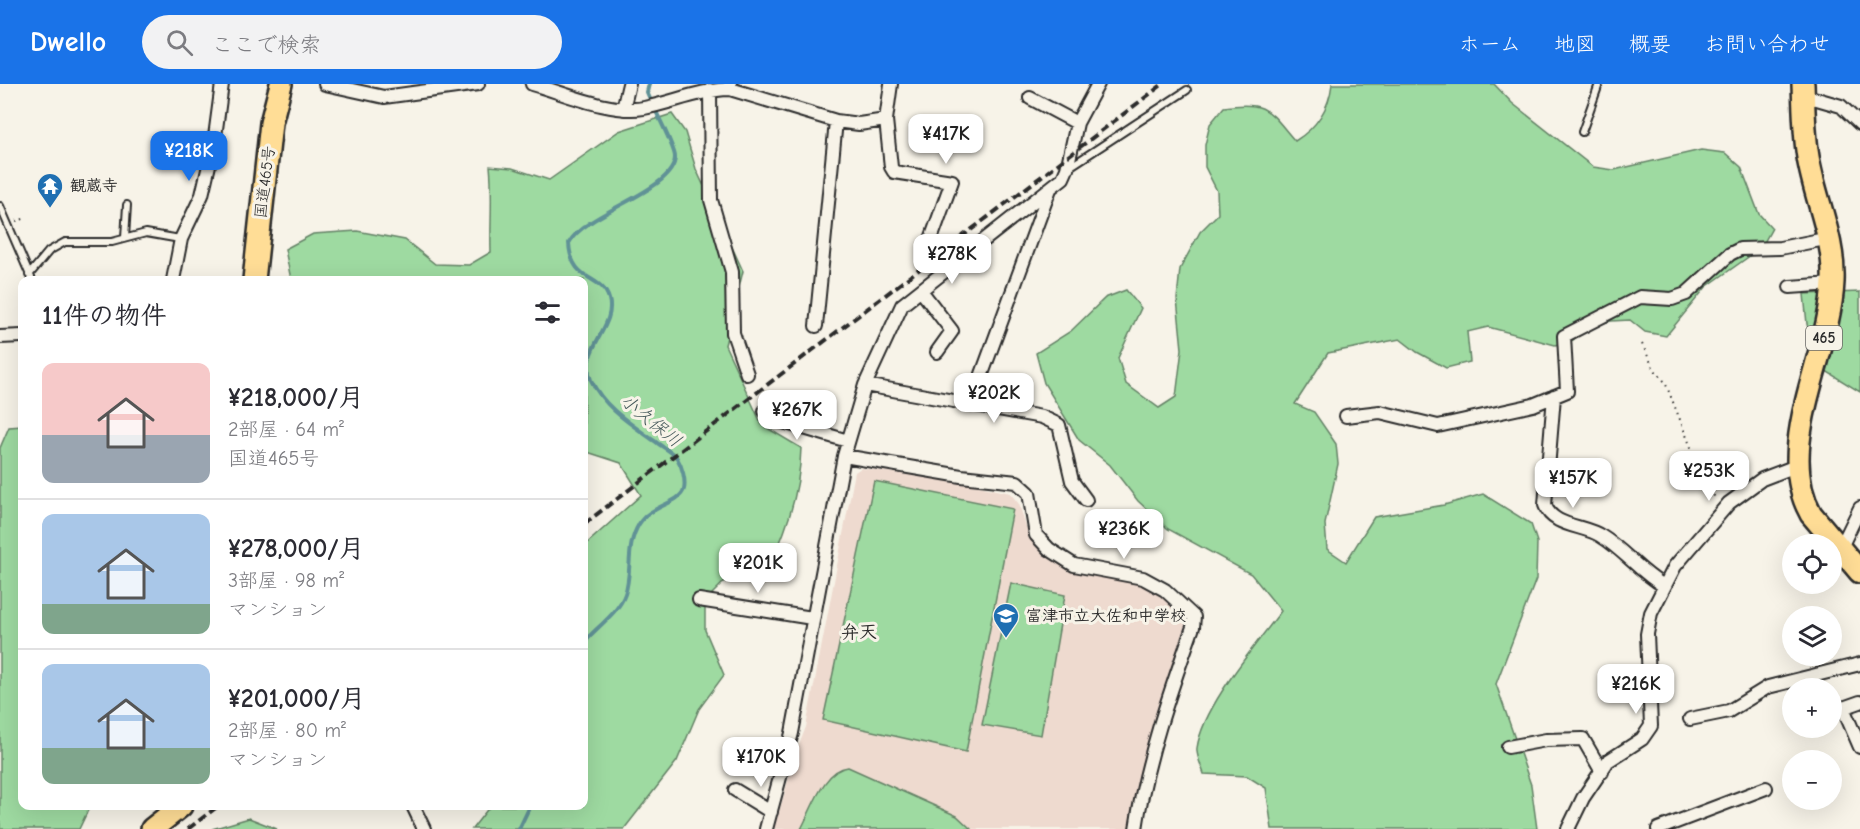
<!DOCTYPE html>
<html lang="ja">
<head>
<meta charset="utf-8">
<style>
  :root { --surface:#fff; --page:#f2f2f3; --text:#2b2b33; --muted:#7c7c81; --line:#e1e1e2; --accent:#1a73e8 }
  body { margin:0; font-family:"Comic Neue","Klee One",sans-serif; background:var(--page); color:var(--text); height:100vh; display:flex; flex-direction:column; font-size:22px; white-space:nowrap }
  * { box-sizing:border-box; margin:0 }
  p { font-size:20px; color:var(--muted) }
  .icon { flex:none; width:33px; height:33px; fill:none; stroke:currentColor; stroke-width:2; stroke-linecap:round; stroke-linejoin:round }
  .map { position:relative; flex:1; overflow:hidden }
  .side { position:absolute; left:18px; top:192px; width:570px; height:534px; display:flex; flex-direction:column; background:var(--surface); border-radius:12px; box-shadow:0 6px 24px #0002 }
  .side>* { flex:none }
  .tools { position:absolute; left:1782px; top:450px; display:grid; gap:12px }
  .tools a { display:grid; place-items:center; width:60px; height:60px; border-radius:50%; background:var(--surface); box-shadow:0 6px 24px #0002; font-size:30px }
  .price { position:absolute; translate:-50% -51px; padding:0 14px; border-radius:12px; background:#fff; color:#222; font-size:20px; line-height:39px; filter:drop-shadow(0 2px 3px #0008) }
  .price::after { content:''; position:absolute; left:50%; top:36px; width:18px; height:14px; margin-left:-9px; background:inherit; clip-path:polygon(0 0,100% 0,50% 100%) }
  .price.active { background:var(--accent); color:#fff }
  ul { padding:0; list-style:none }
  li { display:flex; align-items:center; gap:18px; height:150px; padding:0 24px }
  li+li { border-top:2px solid var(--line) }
  li span { display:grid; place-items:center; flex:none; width:168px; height:120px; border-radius:12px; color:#555 }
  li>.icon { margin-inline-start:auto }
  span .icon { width:72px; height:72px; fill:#fffc; stroke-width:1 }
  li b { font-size:26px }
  h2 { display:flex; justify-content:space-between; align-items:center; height:72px; padding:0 24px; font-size:26px }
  header { display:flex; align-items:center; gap:36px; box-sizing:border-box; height:84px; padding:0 30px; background:var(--accent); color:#fff }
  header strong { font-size:28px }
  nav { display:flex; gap:33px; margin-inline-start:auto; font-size:21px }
  .search { width:420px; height:54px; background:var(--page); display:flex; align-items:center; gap:15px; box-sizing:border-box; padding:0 21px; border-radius:33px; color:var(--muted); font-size:22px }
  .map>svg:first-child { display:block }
  .built { fill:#eedacf }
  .green { fill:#9edaa1; stroke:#648266; stroke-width:1.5 }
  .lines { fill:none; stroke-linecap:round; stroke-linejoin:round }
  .stream { stroke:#619296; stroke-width:4 }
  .service-casing { stroke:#2b2b2b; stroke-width:10 }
  .minor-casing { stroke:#2b2b2b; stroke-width:16 }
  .trunk-casing { stroke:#2b2b2b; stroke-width:26 }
  .path { stroke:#2b2b2b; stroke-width:2; stroke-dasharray:1.5 4.5; stroke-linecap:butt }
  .service { stroke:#f7f3e8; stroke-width:6 }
  .minor { stroke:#f7f3e8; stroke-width:12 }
  .trunk { stroke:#ffdd96; stroke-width:21 }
  .rail { stroke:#2b2b2b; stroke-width:4; stroke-dasharray:9 4.5; stroke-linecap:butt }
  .labels { text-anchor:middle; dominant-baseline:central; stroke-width:6; stroke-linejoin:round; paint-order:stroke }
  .shield { fill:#f7f3e8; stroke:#686764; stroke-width:1.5 }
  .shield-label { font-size:15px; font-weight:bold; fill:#2b2b2b }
  .street-label { font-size:16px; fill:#2b2b2b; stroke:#f7f3e8 }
  .poi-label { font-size:16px; font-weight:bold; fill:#2b2b2b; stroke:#f7f3e8; text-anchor:start }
  .water-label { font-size:18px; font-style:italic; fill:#425658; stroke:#f7f3e8 }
  .neighbourhood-label { font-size:18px; font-weight:bold; fill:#2b2b2b; stroke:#f7f3e8 }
</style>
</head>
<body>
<header>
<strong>Dwello</strong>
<div class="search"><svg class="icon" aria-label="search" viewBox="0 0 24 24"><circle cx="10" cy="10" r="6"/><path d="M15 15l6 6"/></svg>ここで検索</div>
<nav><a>ホーム</a><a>地図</a><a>概要</a><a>お問い合わせ</a></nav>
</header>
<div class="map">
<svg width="1860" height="745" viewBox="0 0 1860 745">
  <rect width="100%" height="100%" fill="#f7f3e8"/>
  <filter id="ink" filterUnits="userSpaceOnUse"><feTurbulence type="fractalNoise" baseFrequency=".0167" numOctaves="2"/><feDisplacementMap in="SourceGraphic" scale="12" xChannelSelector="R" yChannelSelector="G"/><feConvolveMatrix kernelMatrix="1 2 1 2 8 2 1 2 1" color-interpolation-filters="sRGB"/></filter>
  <g filter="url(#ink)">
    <path class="built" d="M861 384 961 398 1010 409 1019 420 1028 448 1048 462 1063 478 1167 505 1185 528 1193 544 1162 638 1139 745H774L797 666 806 643 855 388Z"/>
    <path class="green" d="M1332 0H1494L1512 19 1593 83 1614 86 1701 66 1725 69 1741 83 1759 130 1772 144 1761 164 1706 203 1666 252 1645 248 1630 236 1611 237 1588 243 1573 256 1555 261 1488 243 1467 248 1470 278 1446 284 1417 268 1400 255 1328 269 1295 320 1314 328 1336 360 1338 380 1325 440 1327 465 1346 478 1374 433 1444 421 1483 410 1531 440 1537 458 1536 495 1496 600 1531 701 1537 745H1272L1266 704 1247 692 1204 690C1202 683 1196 672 1197 664 1203 622 1256 561 1281 527L1251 490 1168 445 1138 417 1110 381 1079 356 1044 299 1036 269 1071 247 1105 214 1126 206 1141 224 1118 274 1126 300 1159 324 1176 313 1182 265 1177 215 1180 185 1200 148 1218 130 1217 107 1205 83V61L1210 40 1224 23C1267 16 1269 27 1295 57 1316 44 1329 25 1332 0Z
      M672 30 685 48 696 85 743 187 725 261 762 341 801 364C800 405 788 444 770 481L725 497 705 517V546L724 591 699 625 677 677 624 745H472L490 722H584V462L641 411 621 379 584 367V196H291L285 165 313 150 357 147 405 156 435 180 469 181 491 168C490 139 493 111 490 82L512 84 549 96 619 47Z
      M1860 208V308L1818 282 1807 240 1804 210Z
      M22 342V722H90L79 745H0V364L9 343Z
      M874 397 1013 425 966 668 823 636Z
      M1011 499 1065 511 1041 651 982 641Z
      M848 683 957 732 971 745H801C812 725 824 685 848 683Z
      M249 734 277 745H212Z"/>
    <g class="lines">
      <path class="stream" d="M584 558C596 544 619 528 625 510 633 486 625 463 639 440 650 421 680 420 684 405 686 396 682 382 677 374 673 368 662 363 656 358 631 340 604 324 591 296 578 266 617 243 609 215 602 190 571 199 569 159 585 128 675 107 675 73 675 63 652 21 647 8L649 0
        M519 745 530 722"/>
      <g class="service-casing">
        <path id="service" d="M1582 48 1599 0
          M1068 84 1187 6
          M0 122 32 196
          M125 154 127 121
          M29 191 49 167 65 158H112L146 149 180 155"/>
      </g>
      <g class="minor-casing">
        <path id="minor" d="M325 0 384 13 478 0
          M532 0C564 9 611 30 644 24 674 18 700 6 730 5
          M730 0V5L836 37 859 40 886 36
          M891 0 886 36 891 83 894 88 952 97 925 172
          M710 6 711 116 732 188 733 249 747 290
          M1803 11 1841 22 1860 40
          M1030 14 1077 39
          M623 25 629 0
          M173 196 181 155 202 111 214 60 222 0
          M1790 203 1833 200
          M922 208 952 247 937 268
          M816 242 836 37
          M0 253 22 252
          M865 301 1042 333 1059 341 1072 397 1086 416
          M1554 312 1545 421C1552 443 1585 441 1601 452 1624 466 1640 488 1664 502
          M971 320 1050 105
          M765 327 773 335 848 357
          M1346 332 1380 328 1438 342 1533 321 1567 307 1564 252 1640 213 1672 215 1686 210 1730 170 1740 165 1780 164 1830 154
          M844 372 961 392 1017 398 1029 409 1036 451 1049 465 1074 481 1143 494 1165 506 1194 533 1193 543C1170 608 1146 676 1136 745
          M1840 465 1860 424
          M699 516 812 534
          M1860 618 1843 624 1860 663
          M1690 635 1729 627 1768 603 1860 580
          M1508 663 1546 656 1583 655 1602 688
          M735 706 771 728
          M413 722 424 745
          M766 745 792 649 844 372 865 301 902 221 1063 94 1067 85 1077 39 1098 0
          M1568 745 1583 714 1608 677 1642 655 1651 642 1647 550 1651 529 1675 482 1729 419 1762 395 1796 382
          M1658 745 1766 704"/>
      </g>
      <g class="trunk-casing">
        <path id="trunk" d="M1803 0C1804 24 1804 49 1808 73 1815 116 1835 154 1833 198 1830 271 1773 363 1811 430L1860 488
          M254 196 271 39 281 0
          M152 745 181 722"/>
      </g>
      <path class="path" d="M16 137 27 134
        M1642 260 1654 285 1665 298 1696 376 1716 416"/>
      <use href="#service" class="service"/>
      <use href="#minor" class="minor"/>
      <use href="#trunk" class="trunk"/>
      <path class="rail" d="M584 440 1163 0
        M188 745 218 722"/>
    </g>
  </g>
  <defs>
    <g id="temple-pin" transform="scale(1.35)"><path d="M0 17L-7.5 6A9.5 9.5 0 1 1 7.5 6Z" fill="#1f6fb2" stroke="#f7f3e8"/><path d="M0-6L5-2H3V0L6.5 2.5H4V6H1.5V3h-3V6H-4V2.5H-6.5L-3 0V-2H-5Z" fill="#fff"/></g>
    <g id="school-pin" transform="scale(1.35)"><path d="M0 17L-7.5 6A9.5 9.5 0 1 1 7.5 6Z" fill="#1f6fb2" stroke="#f7f3e8"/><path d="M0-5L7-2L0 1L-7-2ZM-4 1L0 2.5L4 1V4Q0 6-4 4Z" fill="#fff"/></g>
  </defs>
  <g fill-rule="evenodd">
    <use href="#temple-pin" x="50" y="102"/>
    <use href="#school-pin" x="1006" y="532"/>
  </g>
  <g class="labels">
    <rect class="shield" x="1806" y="242" width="36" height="24" rx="4.5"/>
    <g class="shield-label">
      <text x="1824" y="254">465</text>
    </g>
    <g class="street-label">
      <text transform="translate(265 98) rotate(-83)">国道465号</text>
    </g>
    <g class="poi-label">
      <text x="70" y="102">観蔵寺</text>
      <text x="1026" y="532">富津市立大佐和中学校</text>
    </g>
    <g class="water-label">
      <text transform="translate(651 337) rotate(39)">小久保川</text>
    </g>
    <g class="neighbourhood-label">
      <text x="859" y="548">弁天</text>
    </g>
  </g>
</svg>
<div class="tools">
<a><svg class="icon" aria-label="locate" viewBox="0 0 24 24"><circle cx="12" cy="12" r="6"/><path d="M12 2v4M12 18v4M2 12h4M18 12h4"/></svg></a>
<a><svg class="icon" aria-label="layers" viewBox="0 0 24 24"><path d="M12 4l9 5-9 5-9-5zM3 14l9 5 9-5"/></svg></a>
<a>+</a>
<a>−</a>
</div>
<b class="price" style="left:946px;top:81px">¥417K</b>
<b class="price active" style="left:189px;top:98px">¥218K</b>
<b class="price" style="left:952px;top:201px">¥278K</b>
<b class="price" style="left:994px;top:340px">¥202K</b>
<b class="price" style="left:797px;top:357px">¥267K</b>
<b class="price" style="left:1709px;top:418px">¥253K</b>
<b class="price" style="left:1573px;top:425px">¥157K</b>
<b class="price" style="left:1124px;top:476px">¥236K</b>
<b class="price" style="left:758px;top:510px">¥201K</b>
<b class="price" style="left:1636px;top:631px">¥216K</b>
<b class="price" style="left:761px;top:704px">¥170K</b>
<section class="side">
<h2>11件の物件<svg class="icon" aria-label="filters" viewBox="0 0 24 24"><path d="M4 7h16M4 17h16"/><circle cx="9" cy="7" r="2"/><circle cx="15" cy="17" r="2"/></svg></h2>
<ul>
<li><span style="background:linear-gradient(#f6c9c9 60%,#9aa5b1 0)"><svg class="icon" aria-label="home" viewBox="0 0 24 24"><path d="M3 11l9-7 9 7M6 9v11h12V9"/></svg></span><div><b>¥218,000/月</b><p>2部屋 · 64 m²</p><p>国道465号</p></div></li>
<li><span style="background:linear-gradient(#a9c7e8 75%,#7fa58c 0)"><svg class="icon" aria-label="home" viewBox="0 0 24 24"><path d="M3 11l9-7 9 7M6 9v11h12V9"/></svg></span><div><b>¥278,000/月</b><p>3部屋 · 98 m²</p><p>マンション</p></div></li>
<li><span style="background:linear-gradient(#a9c7e8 70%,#7fa58c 0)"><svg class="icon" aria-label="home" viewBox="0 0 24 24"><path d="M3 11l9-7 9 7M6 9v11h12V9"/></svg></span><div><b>¥201,000/月</b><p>2部屋 · 80 m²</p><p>マンション</p></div></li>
</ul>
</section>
</div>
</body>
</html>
